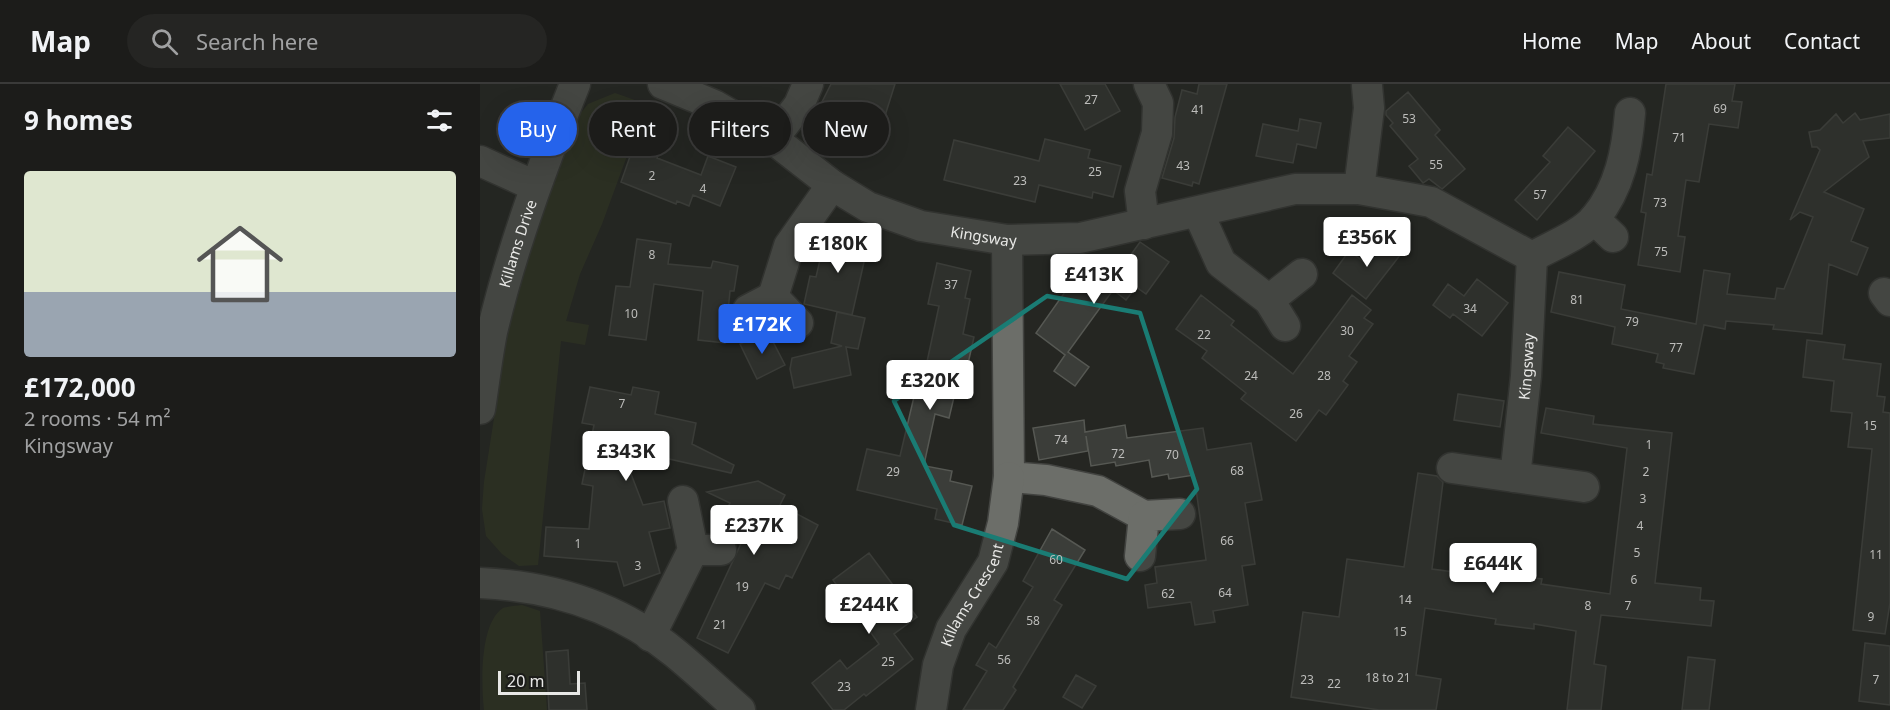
<!DOCTYPE html>
<html lang="en">
<head>
<meta charset="utf-8">
<style>
  :root { --surface:#1c1c1a; --page:#252523; --text:#f1f3f6; --muted:#a0a1a2; --line:#3a3a39; --accent:#2563eb }
  body { margin:0; font-family:"Noto Sans",sans-serif; background:var(--page); color:var(--text); height:100vh; display:flex; flex-direction:column; font-size:22px; white-space:nowrap }
  * { box-sizing:border-box; margin:0 }
  p { font-size:20px; color:var(--muted) }
  .icon { flex:none; width:33px; height:33px; fill:none; stroke:currentColor; stroke-width:2; stroke-linecap:round; stroke-linejoin:round }
  .map { position:relative; flex:1; overflow:hidden }
  .side { display:flex; flex-direction:column; background:var(--surface); width:480px }
  .side>* { flex:none }
  .top-card { position:absolute; left:18px; top:18px; width:570px; height:54px; display:flex; gap:12px }
  .scale { position:absolute; left:18px; bottom:15px; width:82px; box-sizing:border-box; padding-left:6px; border:3px solid #e8e8e6; border-top:0; font-size:16px; line-height:21px; white-space:nowrap; color:#e8e8e6; -webkit-text-stroke:4px #1b1c19; paint-order:stroke }
  .price { position:absolute; translate:-50% -51px; padding:0 14px; border-radius:6px; background:#fff; color:#222; font-size:20px; line-height:39px; filter:drop-shadow(0 2px 3px #0008) }
  .price::after { content:''; position:absolute; left:50%; top:36px; width:18px; height:14px; margin-left:-9px; background:inherit; clip-path:polygon(0 0,100% 0,50% 100%) }
  .price.current { background:var(--accent); color:#fff }
  ul { padding:0; list-style:none }
  li { display:grid; align-content:center; gap:12px; height:318px; padding:0 24px }
  li+li { border-top:2px solid var(--line) }
  li span { display:grid; place-items:center; height:186px; border-radius:6px; color:#555 }
  li>.icon { margin-inline-start:auto }
  span .icon { width:108px; height:108px; fill:#fffc; stroke-width:1 }
  li b { font-size:26px }
  h2 { display:flex; justify-content:space-between; align-items:center; height:72px; padding:0 24px; font-size:26px }
  .chip { padding:0 21px; border-radius:27px; background:var(--surface); box-shadow:0 6px 24px #0002,0 0 0 2px var(--line); font-size:21px; line-height:54px }
  .chip.current { background:var(--accent); color:#fff }
  header { display:flex; align-items:center; gap:36px; box-sizing:border-box; height:84px; padding:0 30px; background:var(--surface); border-bottom:2px solid var(--line) }
  header strong { font-size:28px }
  nav { display:flex; gap:33px; margin-inline-start:auto; font-size:21px }
  .search { width:420px; height:54px; background:var(--page); display:flex; align-items:center; gap:15px; box-sizing:border-box; padding:0 21px; border-radius:33px; color:var(--muted); font-size:22px }
  main { display:flex; flex:1; min-height:0 }
  .map>svg:first-child { display:block }
  .grass { fill:#343b23 }
  .building { fill:#3b3d39; stroke:#565853; stroke-width:1.5 }
  .lines { fill:none; stroke-linecap:round; stroke-linejoin:round }
  .street-casing { stroke:#424340; stroke-width:33 }
  .street { stroke:#6c6e69; stroke-width:30 }
  .marked { fill:none; stroke:#1a7c74; stroke-width:4.5; stroke-linejoin:round }
  .labels { text-anchor:middle; dominant-baseline:central; stroke-width:6; stroke-linejoin:round; paint-order:stroke }
  .number-label { font-size:12px; fill:#bdbdbb }
  .street-label { font-size:15px; fill:#e8e8e6; stroke:#1b1c19 }
</style>
</head>
<body>
<header>
<strong>Map</strong>
<div class="search"><svg class="icon" aria-label="search" viewBox="0 0 24 24"><circle cx="10" cy="10" r="6"/><path d="M15 15l6 6"/></svg>Search here</div>
<nav><a>Home</a><a>Map</a><a>About</a><a>Contact</a></nav>
</header>
<main>
<section class="side">
<h2>9 homes<svg class="icon" aria-label="filters" viewBox="0 0 24 24"><path d="M4 7h16M4 17h16"/><circle cx="9" cy="7" r="2"/><circle cx="15" cy="17" r="2"/></svg></h2>
<ul>
<li><span style="background:linear-gradient(#dfe7d0 65%,#9aa5b1 0)"><svg class="icon" aria-label="home" viewBox="0 0 24 24"><path d="M3 11l9-7 9 7M6 9v11h12V9"/></svg></span><div><b>£172,000</b><p>2 rooms · 54 m²</p><p>Kingsway</p></div></li>
</ul>
</section>
<div class="map">
<svg width="1410" height="626" viewBox="0 0 1410 626">
  <rect width="100%" height="100%" fill="#252622"/>
  <path class="grass" d="M135 9 166 20 122 140 100 190 86 237 109 241 105 261 81 257 58 481 39 482 22 470 6 452 2 425 4 398 27 252 68 103 96 35 108 20Z
    M42 521 60 527 67 626H4C1 597 0 539 23 524 28 522 36 522 42 521Z"/>
  <path class="building" d="M351 0H415L404 35 385 72 351 54 349 59 327 48Z
    M580 0H625L640 27 605 46Z
    M719 0H747L719 100 713 98 712 102 682 94 694 54 695 33 702 6 717 10Z
    M1186 0H1255L1252 17 1262 18 1258 44 1229 40 1219 98 1206 96 1198 152 1205 153 1200 188 1158 181 1166 129 1161 128 1167 90 1172 91Z
    M928 8 960 46 955 51 985 85 962 105 949 95 943 99 929 82 938 75 910 42 913 39 906 31V27Z
    M166 27 192 37 177 74 221 91 228 72 256 83 240 122 213 111 209 122 197 117 196 120 141 98Z
    M1375 29 1380 36 1410 30V54L1383 57 1389 73 1344 108 1384 125 1371 157 1388 164 1377 191 1349 180 1342 250 1293 245 1294 241 1246 237 1245 245 1224 241 1214 290 1183 284 1184 280 1176 278 1178 270 1132 260 1135 243 1071 228 1079 188 1145 201 1141 225 1216 240 1224 186 1250 190 1247 210 1295 215 1297 204 1304 205 1333 133 1320 128 1310 136 1340 66 1337 63H1332L1329 48 1340 46 1356 30 1363 39Z
    M820 35 841 39 836 64 817 60 813 79 776 72 783 40 818 47Z
    M1088 43 1115 67 1057 136 1035 116 1070 78 1063 72Z
    M565 55 610 66 608 74 641 82 633 113 613 108 612 114 559 101 555 118 464 96 474 56 559 77Z
    M351 147 389 156 372 231 324 220 330 192 336 193 346 150Z
    M157 155 191 160 188 180 231 184 233 177 258 182 254 207H250L245 259 218 256 223 207 174 200 166 256 129 251 136 202 150 203Z
    M901 155 921 170 886 215 853 189 869 167 883 177Z
    M660 158 689 178 666 210 656 203 646 216 633 206 588 268 609 283 595 302 574 287 585 271 556 249 585 208 582 206 599 182 628 203Z
    M457 179 491 187 485 214 490 215 483 250 494 253 485 293 479 292 469 334 455 330 445 376V382L472 387 470 397 492 402 482 441 455 435 457 425 377 406 387 365 420 372 437 300 442 301 459 222 448 220Z
    M997 195 1028 219 1002 252 973 230 970 234 953 221 968 200 984 212Z
    M721 211 754 237 751 241 813 290 872 211 891 226 884 234 893 240 869 272 877 278 863 297 868 301 846 331 839 326 816 357 761 315 766 309 722 274 727 267 696 245Z
    M357 228 385 234 378 265 366 263 371 291 314 304 310 285 312 274 362 262 351 259Z
    M280 250H289L305 281 277 295 260 260Z
    M1327 256 1365 261 1363 275 1401 280 1397 312 1405 313 1403 328 1410 329V519L1405 550 1373 546 1392 365 1368 363 1372 329 1351 327 1354 297 1323 293Z
    M110 303 151 311 153 303 179 308 175 330 216 339 212 360 254 381 251 389 141 364 163 421 184 417 190 444 169 448 180 489 144 502 137 478 64 472 66 443 109 445 113 402 102 400 114 341 102 339Z
    M978 310 1024 317 1020 343 974 336Z
    M1066 324 1114 332 1113 340 1192 349 1175 499 1221 504 1220 516 1234 517 1231 542 1121 531 1114 580 1126 582 1121 626H1087L1096 547 1054 540V545L1015 540 1016 535 945 524 936 591 961 595 956 626H899L811 613 823 528 859 533 867 475 924 483 938 389 957 392 963 398 952 485 1019 494V490L1039 492 1062 495 1061 500 1130 510 1147 364 1061 349Z
    M604 336 605 348 645 341 647 354 723 344 727 366 771 359 782 416 765 419 775 480 762 482 768 521 733 527 735 538 715 541 711 518 668 524 665 501 677 499 675 483 726 476 714 391 689 395 688 390 672 393 669 376 636 382 635 378 611 382 606 352 608 367 559 376 553 344Z
    M278 397 305 411 300 421 338 441 312 494 306 491 299 505 285 499 248 569 217 554 264 453 239 439 250 419 227 408Z
    M572 445 605 466 574 516 582 521 533 603 536 606 523 626H483L507 587 496 581 509 559 516 564 553 503 543 497Z
    M389 469 437 533 414 550 433 575 386 612 384 610 364 626H353L332 599 360 576 367 585 399 560 353 496Z
    M1385 559 1410 562V621L1379 617Z
    M88 566 90 600 105 599 107 626H69L66 568Z
    M1208 573 1235 576 1229 626H1202Z
    M596 591 616 602 602 624 583 613Z"/>
  <g class="lines">
    <g class="street-casing">
      <g id="street">
        <path id="s1" d="M183 0 234 21 293 55 352 101 388 123 441 142 527 156 600 154 815 105H879L951 118 1052 173"/>
        <path d="M293 55 319 21 328 0"/>
        <path d="M0 77 55 102"/>
        <path d="M879 105 889 24 887 2"/>
        <path d="M718 128 741 179 789 216"/>
        <path d="M1114 135 1133 153"/>
        <path d="M664 140 660 107 677 49 678 19 669 0"/>
        <path d="M527 156 529 393 566 396 618 407 664 432"/>
        <path d="M1052 173C1071 162 1101 151 1115 134 1140 104 1147 66 1150 29"/>
        <path d="M1404 209 1410 217"/>
        <path d="M293 213 309 162 352 101"/>
        <path d="M268 226 293 213 318 239"/>
        <path d="M805 242 789 216 822 190"/>
        <path id="s2" d="M0 325C4 300 7 273 12 248 32 163 63 81 95 0"/>
        <path d="M972 384 1104 403"/>
        <path id="s3" d="M1035 393 1046 292 1052 173"/>
        <path d="M213 466H241"/>
        <path d="M660 472 664 432 700 430"/>
        <path d="M0 499C71 502 139 523 195 569 217 587 238 607 260 626"/>
        <path d="M170 552 213 466 203 417"/>
        <path id="s4" d="M451 626 458 581 471 545 513 478 523 439 529 393"/>
      </g>
    </g>
    <use href="#street" class="street"/>
  </g>
  <path d="M0 0H1410V626H0ZM567 212 660 229 717 405 647 495 474 441 414 317Z" fill="#252622" fill-opacity=".55" fill-rule="evenodd"/>
  <path class="marked" d="M567 212 660 229 717 405 647 495 474 441 414 317Z"/>
  <g class="labels">
    <g class="number-label">
      <text x="611" y="15">27</text>
      <text x="1240" y="24">69</text>
      <text x="718" y="25">41</text>
      <text x="929" y="34">53</text>
      <text x="1199" y="53">71</text>
      <text x="956" y="80">55</text>
      <text x="703" y="81">43</text>
      <text x="615" y="87">25</text>
      <text x="172" y="91">2</text>
      <text x="540" y="96">23</text>
      <text x="223" y="104">4</text>
      <text x="1060" y="110">57</text>
      <text x="1180" y="118">73</text>
      <text x="1181" y="167">75</text>
      <text x="172" y="170">8</text>
      <text x="471" y="200">37</text>
      <text x="1097" y="215">81</text>
      <text x="990" y="224">34</text>
      <text x="151" y="229">10</text>
      <text x="1152" y="237">79</text>
      <text x="867" y="246">30</text>
      <text x="724" y="250">22</text>
      <text x="1196" y="263">77</text>
      <text x="771" y="291">24</text>
      <text x="844" y="291">28</text>
      <text x="142" y="319">7</text>
      <text x="816" y="329">26</text>
      <text x="1390" y="341">15</text>
      <text x="581" y="355">74</text>
      <text x="1169" y="360">1</text>
      <text x="638" y="369">72</text>
      <text x="692" y="370">70</text>
      <text x="757" y="386">68</text>
      <text x="413" y="387">29</text>
      <text x="1166" y="387">2</text>
      <text x="1163" y="414">3</text>
      <text x="1160" y="441">4</text>
      <text x="747" y="456">66</text>
      <text x="98" y="459">1</text>
      <text x="1157" y="468">5</text>
      <text x="1396" y="470">11</text>
      <text x="576" y="475">60</text>
      <text x="158" y="481">3</text>
      <text x="1154" y="495">6</text>
      <text x="262" y="502">19</text>
      <text x="745" y="508">64</text>
      <text x="688" y="509">62</text>
      <text x="925" y="515">14</text>
      <text x="1108" y="521">8</text>
      <text x="1148" y="521">7</text>
      <text x="1391" y="532">9</text>
      <text x="553" y="536">58</text>
      <text x="240" y="540">21</text>
      <text x="920" y="547">15</text>
      <text x="524" y="575">56</text>
      <text x="408" y="577">25</text>
      <text x="908" y="593">18 to 21</text>
      <text x="827" y="595">23</text>
      <text x="1396" y="595">7</text>
      <text x="854" y="599">22</text>
      <text x="364" y="602">23</text>
    </g>
    <g class="street-label">
      <text stroke="none"><textPath href="#s1" startOffset="360">Kingsway</textPath></text>
      <text stroke="none"><textPath href="#s2" startOffset="170">Killams Drive</textPath></text>
      <text stroke="none"><textPath href="#s3" startOffset="111">Kingsway</textPath></text>
      <text stroke="none"><textPath href="#s4" startOffset="124">Killams Crescent</textPath></text>
    </g>
  </g>
</svg>
<div class="scale">20 m</div>
<b class="price" style="left:887px;top:184px">£356K</b>
<b class="price" style="left:358px;top:190px">£180K</b>
<b class="price" style="left:614px;top:221px">£413K</b>
<b class="price current" style="left:282px;top:271px">£172K</b>
<b class="price" style="left:450px;top:327px">£320K</b>
<b class="price" style="left:146px;top:398px">£343K</b>
<b class="price" style="left:274px;top:472px">£237K</b>
<b class="price" style="left:1013px;top:510px">£644K</b>
<b class="price" style="left:389px;top:551px">£244K</b>
<div class="top-card">
<a class="chip current">Buy</a>
<a class="chip">Rent</a>
<a class="chip">Filters</a>
<a class="chip">New</a>
</div>
</div>
</main>
</body>
</html>
